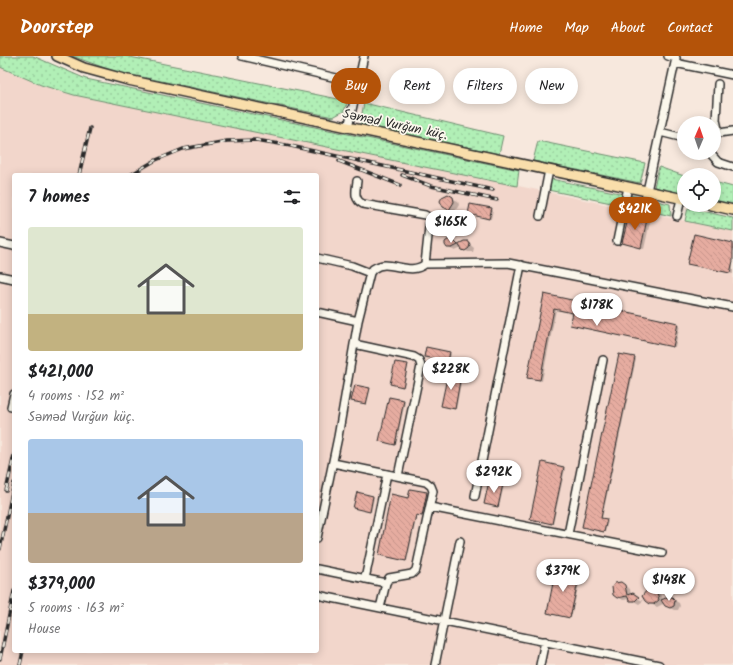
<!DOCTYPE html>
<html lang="en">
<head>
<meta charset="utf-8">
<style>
  :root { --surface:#fff; --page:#f2f2f2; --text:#202124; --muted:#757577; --accent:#b45309 }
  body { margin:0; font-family:Kalam,sans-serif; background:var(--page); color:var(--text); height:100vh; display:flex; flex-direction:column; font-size:15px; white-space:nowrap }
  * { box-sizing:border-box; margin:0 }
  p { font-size:13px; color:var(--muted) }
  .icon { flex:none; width:22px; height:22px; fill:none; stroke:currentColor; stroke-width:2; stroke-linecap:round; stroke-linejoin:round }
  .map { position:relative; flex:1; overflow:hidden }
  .panel { position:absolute; left:12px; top:117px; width:307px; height:480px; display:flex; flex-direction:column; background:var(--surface); border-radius:4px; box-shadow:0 2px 10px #0003 }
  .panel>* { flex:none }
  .banner { position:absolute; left:331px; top:12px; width:342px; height:36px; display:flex; gap:8px }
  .needle { width:26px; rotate:2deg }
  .fabs { position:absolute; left:677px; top:60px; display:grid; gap:8px }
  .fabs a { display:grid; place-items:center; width:44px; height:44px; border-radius:50%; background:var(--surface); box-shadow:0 2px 10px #0003; font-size:20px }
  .price { position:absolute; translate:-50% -34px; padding:0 9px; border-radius:14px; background:#fff; color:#222; font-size:13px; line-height:26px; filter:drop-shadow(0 1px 2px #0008) }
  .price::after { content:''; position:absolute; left:50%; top:24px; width:12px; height:9px; margin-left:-6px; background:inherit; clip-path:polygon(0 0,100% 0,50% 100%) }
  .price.selected { background:var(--accent); color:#fff }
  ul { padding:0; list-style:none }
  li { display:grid; align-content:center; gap:8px; height:212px; padding:0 16px }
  li span { display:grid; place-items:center; height:124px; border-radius:4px; color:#555 }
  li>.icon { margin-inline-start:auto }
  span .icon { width:72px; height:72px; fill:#fffc; stroke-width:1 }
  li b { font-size:17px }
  h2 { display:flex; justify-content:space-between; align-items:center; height:48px; padding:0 16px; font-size:17px }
  .pill { padding:0 14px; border-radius:18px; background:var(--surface); box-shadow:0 2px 10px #0003; font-size:14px; line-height:36px }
  .pill.selected { background:var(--accent); color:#fff }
  header { display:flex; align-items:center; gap:24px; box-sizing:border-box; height:56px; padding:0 20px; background:var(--accent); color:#fff }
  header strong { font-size:19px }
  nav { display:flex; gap:22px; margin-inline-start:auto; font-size:14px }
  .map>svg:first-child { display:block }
  .built { fill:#f2d6cb; fill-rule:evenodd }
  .green { fill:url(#green-dots); stroke:#6e8d70 }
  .shadow { fill:#0003 }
  .building { fill:url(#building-back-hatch); stroke:#2b2b2b }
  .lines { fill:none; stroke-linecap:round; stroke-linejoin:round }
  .minor-casing { stroke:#2b2b2b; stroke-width:10 }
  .major-casing { stroke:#2b2b2b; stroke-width:12 }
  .minor { stroke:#fbf7ec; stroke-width:7 }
  .major { stroke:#f9deab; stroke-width:9 }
  .rail-casing { stroke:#2b2b2b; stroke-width:3.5 }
  .rail { stroke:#fbf7ec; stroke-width:2; stroke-dasharray:6; stroke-linecap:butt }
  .labels { text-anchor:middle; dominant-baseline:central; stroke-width:3.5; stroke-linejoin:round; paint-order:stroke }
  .street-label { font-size:13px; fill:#2b2b2b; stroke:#fbf7ec }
</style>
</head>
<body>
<header>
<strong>Doorstep</strong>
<nav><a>Home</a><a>Map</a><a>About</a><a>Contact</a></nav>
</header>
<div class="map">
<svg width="733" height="609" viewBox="0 0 733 609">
  <defs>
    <pattern id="green-dots" width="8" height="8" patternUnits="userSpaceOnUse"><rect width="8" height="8" fill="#b1efb6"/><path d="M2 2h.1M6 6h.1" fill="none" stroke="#98cd9d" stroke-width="1.8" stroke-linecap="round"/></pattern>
    <pattern id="building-back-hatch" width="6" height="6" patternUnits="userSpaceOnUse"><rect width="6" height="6" fill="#e6aca0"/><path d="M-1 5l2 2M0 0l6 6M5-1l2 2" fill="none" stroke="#c5948a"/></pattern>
  </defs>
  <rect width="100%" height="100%" fill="#f7e8dd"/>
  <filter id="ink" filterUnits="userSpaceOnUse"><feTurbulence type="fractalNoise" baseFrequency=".025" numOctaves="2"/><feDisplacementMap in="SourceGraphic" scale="8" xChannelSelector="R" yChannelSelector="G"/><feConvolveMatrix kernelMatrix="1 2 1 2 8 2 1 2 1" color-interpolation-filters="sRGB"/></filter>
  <g filter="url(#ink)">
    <path class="built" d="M0 11 41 29 74 39 389 103 733 175V609H0ZM14 119H317V595H14Z"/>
    <path class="green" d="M0 0H33L86 23 519 114 517 130 74 39 41 29 0 11Z
      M72 0H125L348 45 344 55 333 61 113 15Z
      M364 47 503 80 499 98 360 68Z
      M538 85 645 107 640 127 533 105Z
      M659 111 684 120V138L654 131Z
      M551 123 624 138 621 149 548 134Z
      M714 126 733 131V148L714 144Z
      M630 139 670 148 671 160 628 150Z
      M688 152 733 162V175L685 165Z"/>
    <path class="shadow" d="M448 140 458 145 459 149 454 157 464 162 465 166 463 170 458 172 448 166 451 154 444 151Z
      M491 153 493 154 491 163 469 158Z
      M647 164 650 166 644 193 623 187Z
      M451 184 459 189 464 186H467L474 192 473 196H468L462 192 455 195 449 192Z
      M733 188V218L692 209 689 208Z
      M545 240 678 268 680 269 675 291 574 270V258L556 254 542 325 531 322Z
      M449 297 451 298 449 305 426 301Z
      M620 299 636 303 602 462 608 465 605 476 583 471Z
      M407 309 408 310 404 331 392 328Z
      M449 318 462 321 456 353 444 350Z
      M369 333 370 334 367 348 353 345Z
      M390 342 405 346 396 389 382 386Z
      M563 412 565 413 553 468 532 463Z
      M503 429H504L499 451 486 448Z
      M411 434 428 438 423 460 417 459 407 505 381 500 380 499 409 443Z
      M358 437 374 441 371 456 356 452Z
      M579 518 581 519 571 562 548 557Z
      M620 527 630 533 631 539 643 545 639 548 630 543 623 544 614 538Z
      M650 534 660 538 664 544 670 542 679 547 680 550 678 554H674L668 551 665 547 657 551 647 546Z"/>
    <path class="building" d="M448 138 453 141 454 146 449 154 443 151 440 145 442 141Z
      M470 148 492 152 489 163 468 158Z
      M451 154 457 157 460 161V165L454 169 449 168 446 165 447 160Z
      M629 159 647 163 641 192 622 187Z
      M694 178 733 187V205L730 217 687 208Z
      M449 183 453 184 458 189 452 192H447L445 189V186Z
      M464 185H468L470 188 469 192 465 195 462 194 458 188Z
      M544 238 678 267 673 291 570 269 573 257 554 253 540 324 527 322Z
      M426 291 450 296 448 305 424 301Z
      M619 298 635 301 601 462 607 463 604 476 582 471Z
      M395 306 408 308 403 331 390 328Z
      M448 317 461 319 455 353 441 350Z
      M355 329 370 332 366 348 351 345Z
      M389 341 404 344 395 389 379 385Z
      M542 406 564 411 552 468 530 463Z
      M489 425 503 428 498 451 484 448Z
      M410 433 427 436 422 460 416 459 406 505 379 499 391 438 408 442Z
      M357 436 373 440 370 456 353 452Z
      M556 512 580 517 570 562 547 557Z
      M621 526 625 529 627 539 633 537 639 541 635 545H630L627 540 617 542 613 539 612 531 615 527Z
      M652 533 657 536 659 544 654 548H649L645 545 642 540 647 534Z
      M668 541H672L675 544 674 550 670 552 665 550 661 544Z"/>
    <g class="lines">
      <g class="minor-casing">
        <path id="minor" d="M242 0 358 27
          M675 7 733 19
          M718 28 716 64 719 77
          M348 72 364 0
          M660 76 684 82
          M714 79 719 77 733 75
          M710 97 718 106 733 111
          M647 135 676 2 668 0
          M540 160 549 114
          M677 160 681 143
          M617 185 628 131
          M0 187 14 190
          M317 202 352 210 370 217
          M425 208 508 207 733 251
          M0 220 14 223
          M317 256 358 265 370 217 373 213C376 211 381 209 385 209 398 209 413 218 425 208L430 162 425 159 363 148C353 143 356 134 357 125
          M354 288 414 301 419 304 421 310 398 420
          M11 351 14 338
          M333 407 426 426 431 430 433 435 416 514 412 518 389 522 386 527 380 552
          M475 440 521 209
          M430 451 662 497
          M568 478 603 304
          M317 482 338 381 358 265
          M317 513 386 527
          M365 523 387 418
          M317 538 322 540 659 609
          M435 609 460 485
          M540 609 545 585"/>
      </g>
      <g class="major-casing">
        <path id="major" d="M57 0 84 12 128 24 684 143
          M711 149 733 154"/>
      </g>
      <use href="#minor" class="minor"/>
      <use href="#major" class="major"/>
      <g class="rail-casing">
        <path id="rail" d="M339 105 400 129
          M79 119 90 72
          M130 119 156 104 183 93 227 85 256 84 286 89 493 134
          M402 119 431 130 497 144
          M6 435 14 399
          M0 493 14 427
          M0 603 14 535
          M20 609 23 595"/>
      </g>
      <use href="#rail" class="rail"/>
    </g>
  </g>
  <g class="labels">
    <g class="street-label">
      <text transform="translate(395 69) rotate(12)">Səməd Vurğun küç.</text>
    </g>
  </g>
</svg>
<div class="fabs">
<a><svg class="needle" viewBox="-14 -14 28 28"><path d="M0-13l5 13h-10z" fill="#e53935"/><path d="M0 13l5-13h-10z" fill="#757577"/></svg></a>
<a><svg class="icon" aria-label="locate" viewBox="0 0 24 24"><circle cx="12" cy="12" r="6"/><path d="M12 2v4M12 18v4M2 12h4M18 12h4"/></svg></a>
</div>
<b class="price selected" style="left:635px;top:175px">$421K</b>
<b class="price" style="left:451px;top:188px">$165K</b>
<b class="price" style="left:597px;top:271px">$178K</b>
<b class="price" style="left:451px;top:335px">$228K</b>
<b class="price" style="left:494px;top:438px">$292K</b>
<b class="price" style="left:563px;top:537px">$379K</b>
<b class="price" style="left:669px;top:546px">$148K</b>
<div class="banner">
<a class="pill selected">Buy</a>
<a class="pill">Rent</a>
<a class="pill">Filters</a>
<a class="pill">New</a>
</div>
<section class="panel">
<h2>7 homes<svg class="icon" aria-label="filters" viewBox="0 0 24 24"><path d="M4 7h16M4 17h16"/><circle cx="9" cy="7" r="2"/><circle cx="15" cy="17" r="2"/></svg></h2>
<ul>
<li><span style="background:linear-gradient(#dfe7d0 70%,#c2b280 0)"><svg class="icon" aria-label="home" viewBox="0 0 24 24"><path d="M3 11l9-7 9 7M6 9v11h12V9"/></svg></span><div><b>$421,000</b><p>4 rooms · 152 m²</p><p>Səməd Vurğun küç.</p></div></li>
<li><span style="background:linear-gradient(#a9c7e8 60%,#b9a48a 0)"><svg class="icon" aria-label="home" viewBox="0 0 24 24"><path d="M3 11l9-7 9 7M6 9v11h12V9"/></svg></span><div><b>$379,000</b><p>5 rooms · 163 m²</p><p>House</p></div></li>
</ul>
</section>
</div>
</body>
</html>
